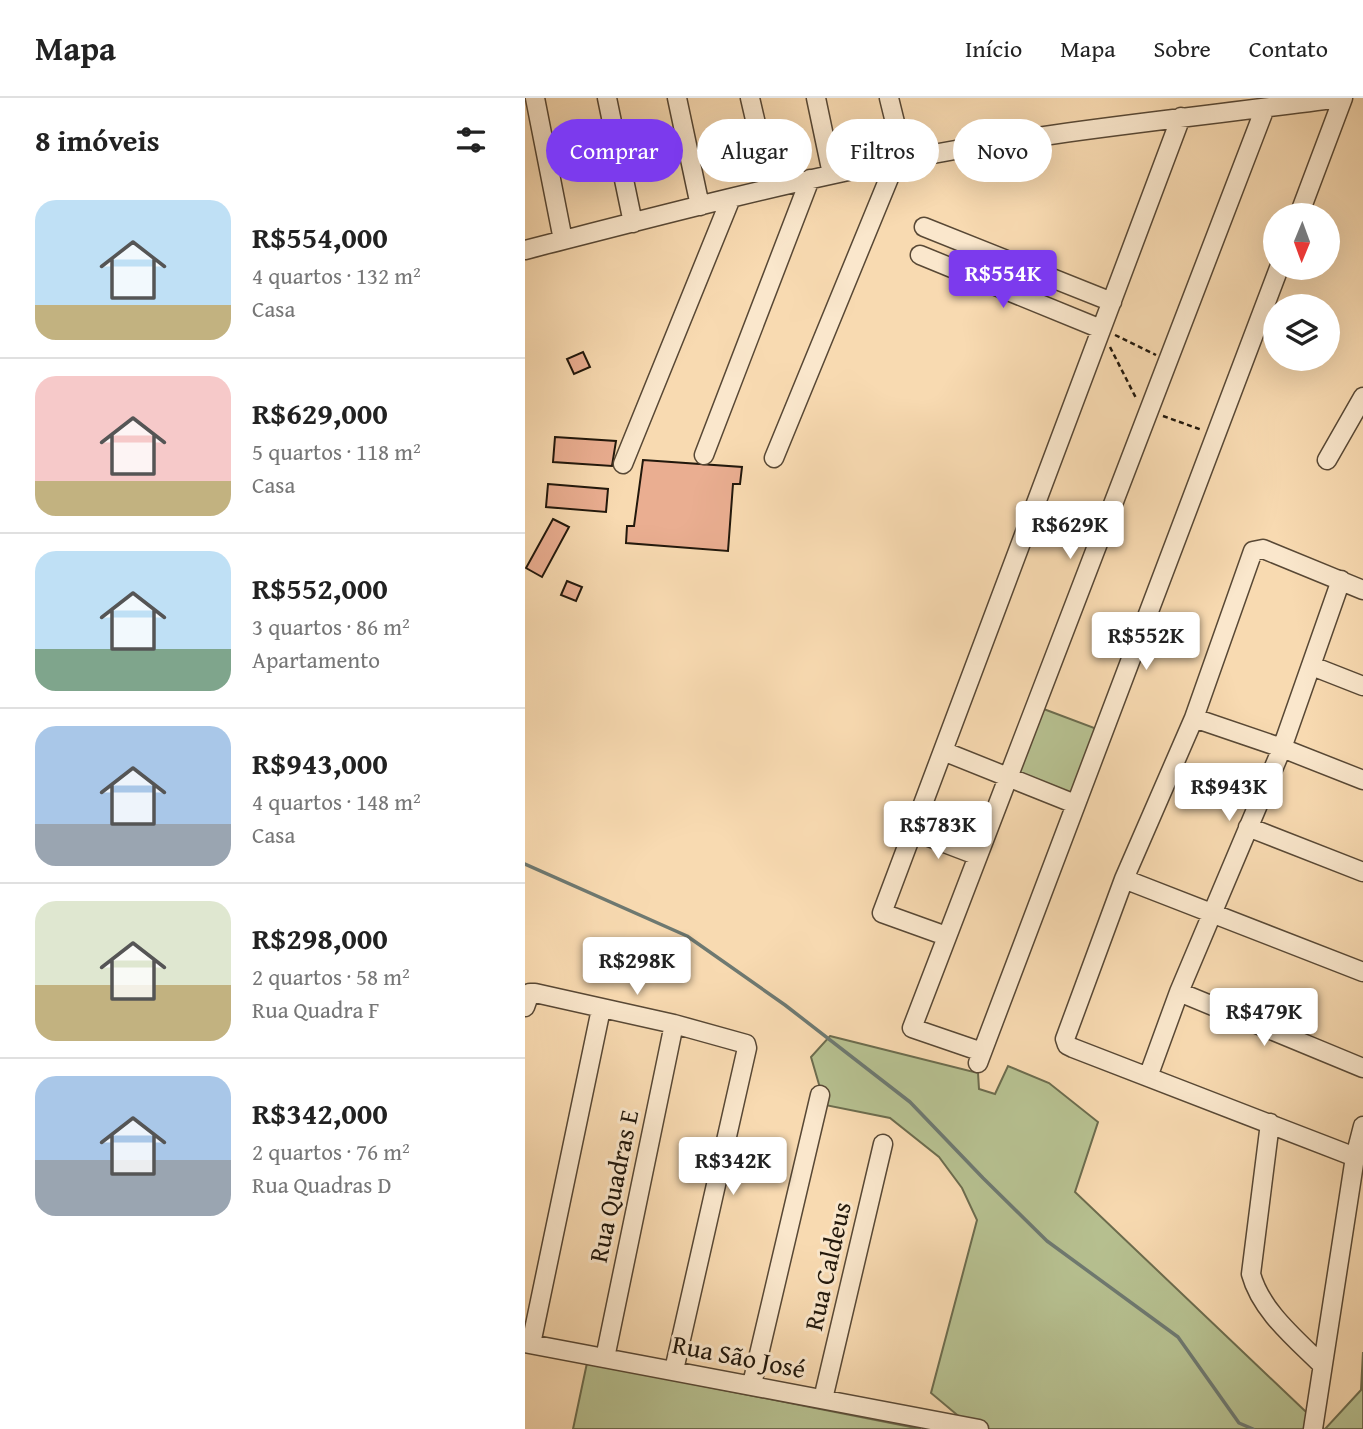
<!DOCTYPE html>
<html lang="pt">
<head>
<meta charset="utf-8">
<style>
  :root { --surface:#fff; --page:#f6f6f6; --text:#222; --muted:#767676; --line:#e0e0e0; --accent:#7c3aed }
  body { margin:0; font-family:"Gentium Book Plus",serif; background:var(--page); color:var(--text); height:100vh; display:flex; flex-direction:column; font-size:26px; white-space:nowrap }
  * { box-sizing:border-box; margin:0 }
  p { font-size:23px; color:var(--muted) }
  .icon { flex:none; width:38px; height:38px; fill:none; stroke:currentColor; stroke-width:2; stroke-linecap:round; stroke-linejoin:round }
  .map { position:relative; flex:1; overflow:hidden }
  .side { display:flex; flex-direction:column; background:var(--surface); width:525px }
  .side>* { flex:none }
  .top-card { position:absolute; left:21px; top:21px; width:665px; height:63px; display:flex; gap:14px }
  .needle { width:46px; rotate:181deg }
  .fabs { position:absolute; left:738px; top:105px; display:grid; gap:14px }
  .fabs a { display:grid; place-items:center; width:77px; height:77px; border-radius:50%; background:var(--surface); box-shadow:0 7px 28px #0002; font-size:35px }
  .price { position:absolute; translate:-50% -60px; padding:0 16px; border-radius:7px; background:#fff; color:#222; font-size:23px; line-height:46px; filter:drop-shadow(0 2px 4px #0008) }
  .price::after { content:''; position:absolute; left:50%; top:42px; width:21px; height:16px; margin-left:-10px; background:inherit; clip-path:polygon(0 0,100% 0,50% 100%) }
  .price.on { background:var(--accent); color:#fff }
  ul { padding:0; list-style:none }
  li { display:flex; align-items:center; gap:21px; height:175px; padding:0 35px }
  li+li { border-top:2px solid var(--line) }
  li span { display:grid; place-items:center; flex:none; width:196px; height:140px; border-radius:21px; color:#555 }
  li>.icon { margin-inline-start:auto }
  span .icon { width:84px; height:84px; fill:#fffc; stroke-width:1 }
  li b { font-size:30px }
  h2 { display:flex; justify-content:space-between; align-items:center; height:84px; padding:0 35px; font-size:30px }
  .tag { padding:0 24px; border-radius:32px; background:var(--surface); box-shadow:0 7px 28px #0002; font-size:24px; line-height:63px }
  .tag.on { background:var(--accent); color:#fff }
  header { display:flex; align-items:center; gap:42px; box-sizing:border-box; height:98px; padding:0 35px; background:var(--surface); border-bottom:2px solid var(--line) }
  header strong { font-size:33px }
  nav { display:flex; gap:38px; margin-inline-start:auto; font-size:24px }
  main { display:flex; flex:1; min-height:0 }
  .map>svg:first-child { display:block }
  .green { fill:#b7c191; stroke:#6c6c4e; stroke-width:2 }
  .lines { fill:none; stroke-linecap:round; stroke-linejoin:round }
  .stream { stroke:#6e7971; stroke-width:3.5 }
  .building { fill:#eaae91; stroke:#22180c; stroke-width:2 }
  .minor-casing { stroke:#584835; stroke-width:21 }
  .path { stroke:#22180c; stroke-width:2.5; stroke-dasharray:5 3.5; stroke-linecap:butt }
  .minor { stroke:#fae7cc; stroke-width:18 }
  .labels { text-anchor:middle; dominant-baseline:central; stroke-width:6; stroke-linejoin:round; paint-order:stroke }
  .street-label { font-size:26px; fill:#22180c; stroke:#fae7cc }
</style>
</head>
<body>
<header>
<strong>Mapa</strong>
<nav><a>Início</a><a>Mapa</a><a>Sobre</a><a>Contato</a></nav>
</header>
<main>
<section class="side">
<h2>8 imóveis<svg class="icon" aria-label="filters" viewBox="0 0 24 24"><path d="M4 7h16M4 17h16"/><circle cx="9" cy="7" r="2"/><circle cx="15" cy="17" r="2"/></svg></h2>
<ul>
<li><span style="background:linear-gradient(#bfe0f5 75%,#c2b280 0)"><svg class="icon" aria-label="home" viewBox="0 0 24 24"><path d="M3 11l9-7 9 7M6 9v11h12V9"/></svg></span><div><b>R$554,000</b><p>4 quartos · 132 m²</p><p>Casa</p></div></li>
<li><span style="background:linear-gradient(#f6c9c9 75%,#c2b280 0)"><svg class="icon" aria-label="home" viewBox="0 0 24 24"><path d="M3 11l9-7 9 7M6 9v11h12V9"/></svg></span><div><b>R$629,000</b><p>5 quartos · 118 m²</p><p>Casa</p></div></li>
<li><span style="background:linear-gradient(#bfe0f5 70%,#7fa58c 0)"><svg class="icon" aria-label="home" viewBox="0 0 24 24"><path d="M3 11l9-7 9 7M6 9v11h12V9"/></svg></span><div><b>R$552,000</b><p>3 quartos · 86 m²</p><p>Apartamento</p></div></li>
<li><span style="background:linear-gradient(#a9c7e8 70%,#9aa5b1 0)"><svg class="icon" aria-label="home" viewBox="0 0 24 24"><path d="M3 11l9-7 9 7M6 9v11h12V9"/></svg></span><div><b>R$943,000</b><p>4 quartos · 148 m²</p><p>Casa</p></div></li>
<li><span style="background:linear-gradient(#dfe7d0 60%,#c2b280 0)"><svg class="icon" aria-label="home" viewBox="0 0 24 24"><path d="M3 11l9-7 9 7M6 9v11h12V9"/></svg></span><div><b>R$298,000</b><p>2 quartos · 58 m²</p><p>Rua Quadra F</p></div></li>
<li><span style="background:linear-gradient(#a9c7e8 60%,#9aa5b1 0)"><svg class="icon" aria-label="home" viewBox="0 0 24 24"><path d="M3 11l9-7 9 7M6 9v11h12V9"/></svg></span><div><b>R$342,000</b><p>2 quartos · 76 m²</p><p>Rua Quadras D</p></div></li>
</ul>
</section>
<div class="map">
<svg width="838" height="1331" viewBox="0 0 838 1331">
  <rect width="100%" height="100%" fill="#f8dab1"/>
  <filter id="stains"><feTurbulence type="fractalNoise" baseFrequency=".00286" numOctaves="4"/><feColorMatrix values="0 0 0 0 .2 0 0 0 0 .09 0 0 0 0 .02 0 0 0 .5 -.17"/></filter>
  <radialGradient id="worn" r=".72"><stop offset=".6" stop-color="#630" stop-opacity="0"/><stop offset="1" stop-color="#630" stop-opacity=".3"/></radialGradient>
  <path class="green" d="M516 610 572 631 546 698 490 676Z
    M305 938 453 975 454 991 470 996 483 968 524 985 573 1024 550 1094 799 1331H449L406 1295 452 1122 437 1090 414 1059 365 1020 300 1007 286 959Z
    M838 1254V1331H800L836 1292Z
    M62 1265 396 1331H48Z"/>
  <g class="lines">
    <path class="stream" d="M0 766 162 838 260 907 385 1004 458 1080 522 1143 653 1239 714 1325 728 1331"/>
  </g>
  <path class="building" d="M58 254 65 269 49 276 42 261Z
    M30 339 91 343 87 368 28 364Z
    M118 362 217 369 215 386H208L203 453 101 445 102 428H109Z
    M23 386 83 391 81 414 21 409Z
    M28 421 44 429 17 479 1 470Z
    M42 483 57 489 51 503 36 497Z"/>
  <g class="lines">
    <g class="minor-casing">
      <path id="minor" d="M10 0 38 142
        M82 0 108 125
        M152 0 175 108
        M225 0 246 90
        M291 0 307 76
        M364 0 379 61
        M774 117 818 0
        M399 129 587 204
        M0 152C125 120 250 87 377 62 521 33 668 20 814 0
        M395 157 576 231
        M179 357 285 81
        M249 360 371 63
        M802 362 838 299
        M98 366 206 100
        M787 568 838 588
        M669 620 757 650 838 682
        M418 653 550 706
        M723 729 838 774
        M388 733 451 757
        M599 781 838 874
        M421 838 357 815 656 19
        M654 894 838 970
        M0 909 5 895H10L149 926 221 946 222 950 149 1272
        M457 954 387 930 740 10
        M453 965 754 170
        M623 979 654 894 757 650 816 482
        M745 1025 726 1176C736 1213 771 1241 797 1267
        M830 1059 548 950 542 947 540 941 599 781 669 620 728 453 738 451 838 492
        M0 1245 454 1331
        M6 1246 76 911
        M80 1260 149 926
        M227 1286 295 997
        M298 1301 358 1046
        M788 1331 830 1059 838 1028"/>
    </g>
    <path class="path" d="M590 237 631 257
      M585 249 612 302
      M638 318 677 332"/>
    <use href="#minor" class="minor"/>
  </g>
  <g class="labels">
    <g class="street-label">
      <text transform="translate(88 1088) rotate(-78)">Rua Quadras E</text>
      <text transform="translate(302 1168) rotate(-77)">Rua Caldeus</text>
      <text transform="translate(214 1258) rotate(11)">Rua São José</text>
    </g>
  </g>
  <rect width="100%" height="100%" filter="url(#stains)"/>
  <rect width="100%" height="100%" fill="url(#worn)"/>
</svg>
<div class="fabs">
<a><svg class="needle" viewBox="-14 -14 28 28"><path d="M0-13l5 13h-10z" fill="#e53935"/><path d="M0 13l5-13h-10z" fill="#767676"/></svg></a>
<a><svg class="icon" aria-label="layers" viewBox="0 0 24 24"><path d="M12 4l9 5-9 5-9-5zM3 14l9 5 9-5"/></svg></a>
</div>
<b class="price on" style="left:478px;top:212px">R$554K</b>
<b class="price" style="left:545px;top:463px">R$629K</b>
<b class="price" style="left:621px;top:574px">R$552K</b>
<b class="price" style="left:704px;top:725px">R$943K</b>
<b class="price" style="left:413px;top:763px">R$783K</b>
<b class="price" style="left:112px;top:899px">R$298K</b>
<b class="price" style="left:739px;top:950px">R$479K</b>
<b class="price" style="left:208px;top:1099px">R$342K</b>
<div class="top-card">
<a class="tag on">Comprar</a>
<a class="tag">Alugar</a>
<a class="tag">Filtros</a>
<a class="tag">Novo</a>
</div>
</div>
</main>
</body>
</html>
